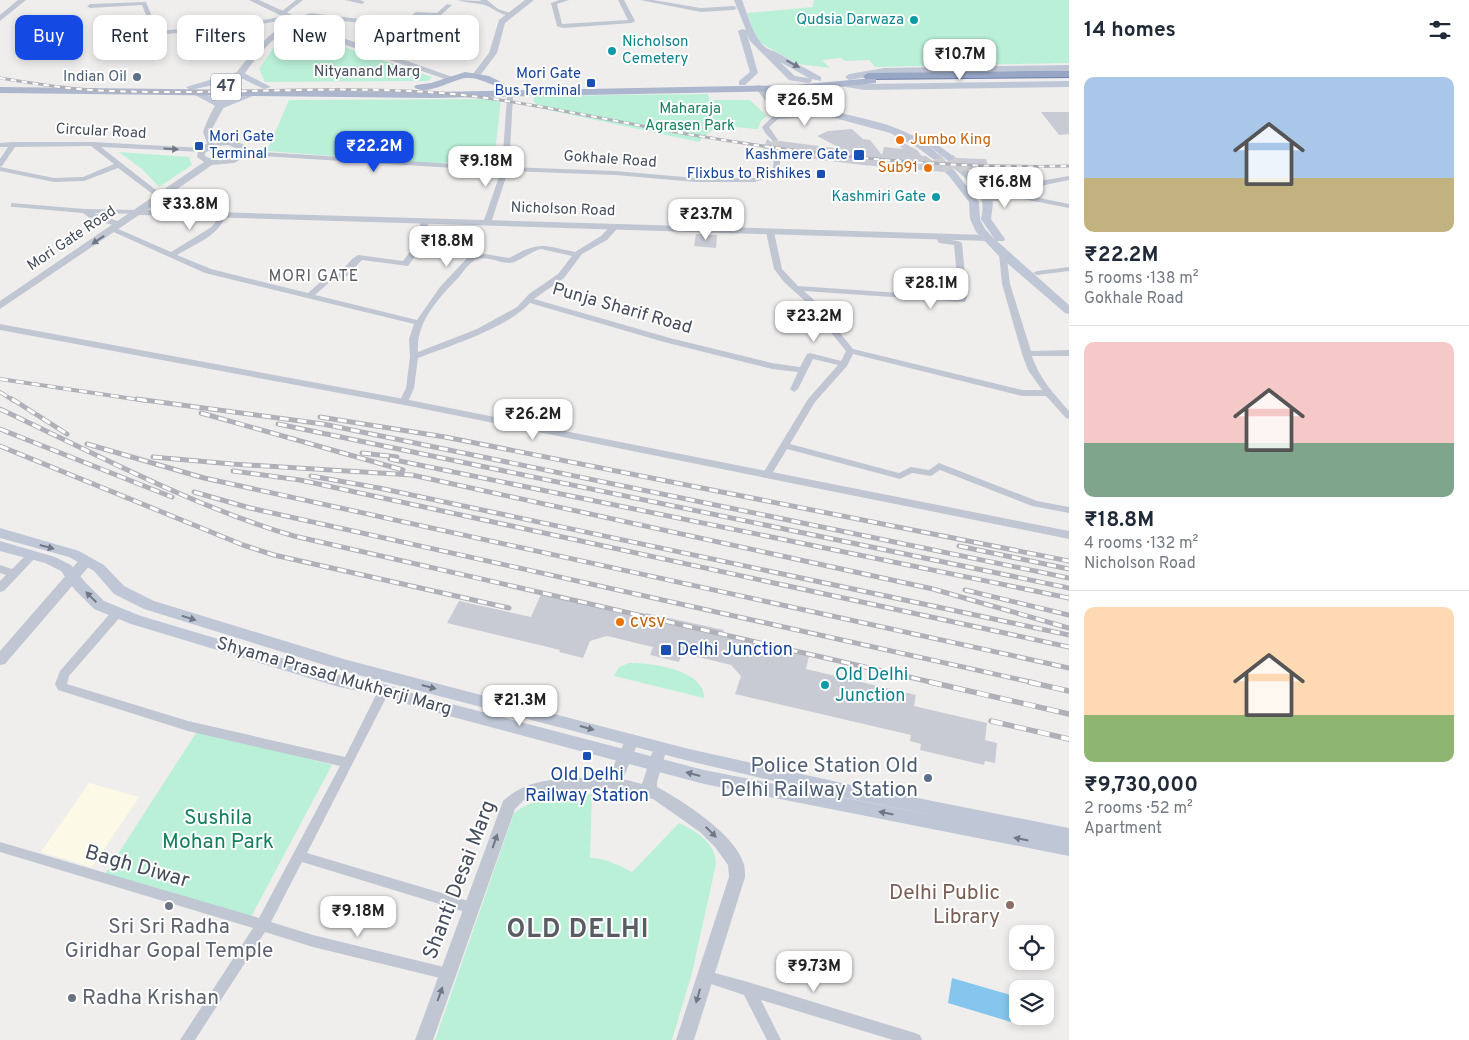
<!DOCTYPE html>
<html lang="en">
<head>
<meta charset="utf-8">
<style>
  :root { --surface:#fff; --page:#f2f2f3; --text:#1f2937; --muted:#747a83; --line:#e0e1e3; --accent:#1449e4 }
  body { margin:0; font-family:Overpass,sans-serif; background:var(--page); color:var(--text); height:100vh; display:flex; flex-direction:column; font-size:19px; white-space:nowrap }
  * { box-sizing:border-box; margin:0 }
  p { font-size:16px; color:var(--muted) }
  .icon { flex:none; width:28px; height:28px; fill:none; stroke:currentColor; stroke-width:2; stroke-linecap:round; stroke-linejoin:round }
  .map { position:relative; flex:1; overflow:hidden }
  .sheet { display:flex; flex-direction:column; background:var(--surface); width:400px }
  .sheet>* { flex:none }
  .hud { position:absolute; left:15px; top:15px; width:475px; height:45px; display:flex; gap:10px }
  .fabs { position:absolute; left:1009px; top:925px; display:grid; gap:10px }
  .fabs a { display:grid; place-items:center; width:45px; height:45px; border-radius:10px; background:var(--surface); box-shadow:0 2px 8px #0003; font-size:25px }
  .price { position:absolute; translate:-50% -42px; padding:0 11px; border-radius:10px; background:#fff; color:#222; font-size:16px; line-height:32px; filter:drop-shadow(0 1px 2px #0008) }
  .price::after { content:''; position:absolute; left:50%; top:30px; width:15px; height:11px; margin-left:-8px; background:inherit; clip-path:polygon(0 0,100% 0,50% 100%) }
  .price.on { background:var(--accent); color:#fff }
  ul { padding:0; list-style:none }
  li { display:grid; align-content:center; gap:10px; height:265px; padding:0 15px }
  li+li { border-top:1px solid var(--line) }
  li span { display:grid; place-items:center; height:155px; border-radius:10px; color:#555 }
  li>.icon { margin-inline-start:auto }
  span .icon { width:90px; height:90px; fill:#fffc; stroke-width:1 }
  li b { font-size:21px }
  h2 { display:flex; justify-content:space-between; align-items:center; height:60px; padding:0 15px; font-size:21px }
  .pill { padding:0 18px; border-radius:10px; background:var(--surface); box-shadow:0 2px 8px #0003; font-size:18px; line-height:45px }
  .pill.on { background:var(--accent); color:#fff }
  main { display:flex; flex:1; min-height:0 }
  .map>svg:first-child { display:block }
  .commercial { fill:#fcfae6 }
  .green { fill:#baf0d8 }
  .water { fill:#86c6ee }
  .building { fill:#c9cbd4 }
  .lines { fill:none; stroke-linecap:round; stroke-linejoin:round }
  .minor-tunnel { stroke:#ceced0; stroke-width:6; stroke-dasharray:6 3; stroke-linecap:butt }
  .secondary-tunnel { stroke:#ceced0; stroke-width:9; stroke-dasharray:9 4.5; stroke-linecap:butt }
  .trunk-casing { stroke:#6f80aa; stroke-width:2 }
  .minor { fill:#c0c7d3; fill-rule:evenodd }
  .tertiary { fill:#c0c7d3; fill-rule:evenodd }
  .secondary { fill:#bfc7d7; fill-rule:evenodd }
  .primary { fill:#acb7ce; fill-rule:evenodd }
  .trunk { fill:#98a6c6; fill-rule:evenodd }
  .rail-far3-casing { stroke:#b0b1b8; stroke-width:3 }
  .rail-far2-casing { stroke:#b0b1b8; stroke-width:4 }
  .rail-far1-casing { stroke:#b0b1b8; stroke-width:5 }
  .rail-casing { stroke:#b0b1b8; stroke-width:5.5 }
  .rail-far3 { stroke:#fff; stroke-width:2; stroke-dasharray:5.5; stroke-linecap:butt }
  .rail-far2 { stroke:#fff; stroke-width:2.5; stroke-dasharray:8; stroke-linecap:butt }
  .rail-far1 { stroke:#fff; stroke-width:3; stroke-dasharray:9; stroke-linecap:butt }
  .rail { stroke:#fff; stroke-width:4; stroke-dasharray:12; stroke-linecap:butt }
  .oneway { fill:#707887 }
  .oneway2 { fill:#707886 }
  .culture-dot { fill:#0f9aa8; stroke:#fff; stroke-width:2 }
  .service-dot { fill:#5c6f8a; stroke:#fff; stroke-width:2 }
  .transit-dot { fill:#1a4fb4; stroke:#fff; stroke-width:2 }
  .food-dot { fill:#e8710a; stroke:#fff; stroke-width:2 }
  .education-dot { fill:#8d6e63; stroke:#fff; stroke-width:2 }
  .worship-dot { fill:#6b7280; stroke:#fff; stroke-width:2 }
  .labels { text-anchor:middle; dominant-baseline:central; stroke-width:4; stroke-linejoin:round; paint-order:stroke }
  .far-culture-label { font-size:15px; fill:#0d838f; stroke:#fff; text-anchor:end }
  .far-street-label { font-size:15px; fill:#454d5c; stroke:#fff }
  .far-transit-label { font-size:15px; fill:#164399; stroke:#fff; text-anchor:end }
  .far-service-label { font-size:15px; fill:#4e5e75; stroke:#fff; text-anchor:end }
  .far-park-label { font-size:15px; fill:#147f5d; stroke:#fff }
  .far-food-label { font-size:15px; fill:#c56008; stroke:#fff; text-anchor:start }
  .shield { fill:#fff; stroke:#7d828d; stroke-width:1 }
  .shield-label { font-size:16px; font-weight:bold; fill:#454d5c }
  .far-neighbourhood-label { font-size:16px; letter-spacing:1px; fill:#5a5c63; stroke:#fff }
  .street-label { font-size:18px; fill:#454d5c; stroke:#fff }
  .food-label { font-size:18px; fill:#c56008; stroke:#fff; text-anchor:start }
  .transit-label { font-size:18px; fill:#164399; stroke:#fff; text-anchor:start }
  .culture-label { font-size:18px; fill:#0d838f; stroke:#fff; text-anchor:start }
  .near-service-label { font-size:21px; fill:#4e5e75; stroke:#fff; text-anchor:end }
  .near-park-label { font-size:21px; fill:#147f5d; stroke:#fff }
  .near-street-label { font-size:21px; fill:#454d5c; stroke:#fff }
  .near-education-label { font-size:21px; fill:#785e54; stroke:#fff; text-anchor:end }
  .near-worship-label { font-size:21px; fill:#5b616d; stroke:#fff }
  .near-district-label { font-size:26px; font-weight:bold; letter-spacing:1px; fill:#5a5c63; stroke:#fff }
</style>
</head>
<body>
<main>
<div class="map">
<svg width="1069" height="1040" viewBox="0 0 1069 1040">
  <rect width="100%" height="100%" fill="#f0eeed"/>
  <path class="commercial" d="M89 783 139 797 92 867 41 852Z"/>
  <path class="green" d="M814 0H1069V63L875 67 869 60 845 61 841 58 822 60 830 68 798 64 757 41 747 13 813 7Z
    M298 25 352 50 432 77 428 81 265 82 259 69 274 47Z
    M708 94 710 100H750L767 116 761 121 758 129C733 128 717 121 699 142L530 106 536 104 533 100 535 96Z
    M501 99 495 153 438 164 267 151 289 100Z
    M119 152 189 157 192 165 159 187 142 169Z
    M629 663C649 662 706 670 704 698L614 676 619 667Z
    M198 730 332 765 251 917 105 874Z
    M592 794 590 858C606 858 618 865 632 872L679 823C696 831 716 843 716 864L692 973 672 1040H435L514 813C535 796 565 797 592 794Z"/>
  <path class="water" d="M952 978 1014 996 1011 1022 948 1003Z"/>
  <path class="building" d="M1041 112H1069V134L1059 135Z
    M852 129 863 139 870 140 882 155 884 147 903 149 893 139H896L917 150 922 156H926L933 161 942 159 947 162H953L955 158 986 159 990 174 973 173 969 169H963L958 172 952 167 944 172 862 165 782 155 778 150 772 154 762 152 767 139 773 143 780 141 842 149 817 136 828 131Z
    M1016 181 1022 188 1005 191 997 183Z
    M696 234 717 235 716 248 694 246Z
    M541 594 644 618 646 613 724 630 722 636 809 656 806 669 916 695 914 706 987 723 985 740 997 743 995 763 985 761 984 765 920 750 921 744 910 741 911 735 735 694 741 676 731 665 682 653 679 662 650 655 653 647 607 636 590 641 583 658 559 652 560 650 447 623 459 601 531 617Z"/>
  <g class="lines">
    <path class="minor-tunnel" d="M775 140 777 154"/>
    <path class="secondary-tunnel" d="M936 157 951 172
      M950 158 966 173"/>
    <g class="trunk-casing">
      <path id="trunk" d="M1069 71V77L868 79 863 76 868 73Z"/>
    </g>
    <path class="minor" d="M296 0H303L285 14H281V12Z
      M345 0H360L365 2 362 4Z
      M458 0 481 1 480 0H487L498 9 513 14C503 18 495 9 487 6 478 2 467 4 458 0Z
      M559 0H569L557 4 562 24 628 20 618 0H624L635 21 632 23 563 28 557 26 551 3Z
      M640 0H653L701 8 734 6 737 8 734 10 701 12Z
      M146 2 158 31 246 23 292 15 294 18 311 13 400 24 416 12 437 13 447 4 452 5 440 16 419 15 403 27H391L364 50 362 49V47L385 26 311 17 296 21 294 18 246 27 156 35 153 33 142 5 90 8 87 6 90 4Z
      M756 87H760L780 111V115L833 112 836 114 833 116 778 119 769 127 778 140 773 141 766 134 762 127 773 116 774 111 756 89Z
      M514 91 517 93 513 97 509 167 615 171 696 178H754L764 174 773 169 774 154 777 152 780 154V170L770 178 754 182H696L615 175 508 171 491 223 487 225 483 223 501 171 245 155 242 153 245 151 502 167 507 97Z
      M13 142H93L202 148 205 150 202 152 101 147 161 194 162 196 158 198 118 168 84 181 54 182 0 171V159L8 147H0V143ZM89 146H91L114 164 83 177 54 178 0 167 2 166 15 147Z
      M1069 176V180L1045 185 1025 195 1069 204V208L1018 198 988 202 984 200 988 198 1016 194 1040 181Z
      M11 203 85 209 137 210 141 212 137 214 94 213 123 223 124 225 120 227 91 219 83 213 14 207H11Z
      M219 213H222L226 215C219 236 195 244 177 255L211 269 308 293 327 276 339 274 352 259 358 255 403 261 415 245 421 221 422 219H428L429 221 423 245 408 266 362 260 345 278 332 280 315 295 417 320 440 287 469 256 485 254 509 258C540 241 542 245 575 252L601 236 611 225H617V229L607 240 582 254 564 278 534 299 670 338 772 363 800 367 807 354 810 353 841 361 846 351 806 302 784 282 774 269 766 232 767 230H770L774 232 782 269 798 286 959 297 954 245 939 243 935 236 939 234H942L945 239 958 241 962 243 967 297 965 302 804 291 812 298 853 349 1022 390H1042L1028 370 1022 354 1002 284 999 254 1003 252H1006L1010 284 1031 351 1069 350V356H1032C1039 378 1054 394 1069 411V419L1066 418 1046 396H1022L853 354 847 366 815 402 790 444 899 473 911 467 929 470 939 463 1037 501 1069 507V513L1032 506 940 470 931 476 912 473 900 479 787 449 770 477H764L762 475 808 399 838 365 813 359 798 389 794 392 790 389 798 372 772 369 664 342 530 303C507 328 450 346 418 358L414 388 407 404H401L399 402 406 388 410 357 409 339 414 324 205 273 109 230 113 228H116L171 252 210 228 215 223ZM541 249 572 256 558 274 529 294 517 307 477 329 418 352C416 321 439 298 459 277 463 272 469 263 475 260 486 255 498 263 509 263 518 263 531 251 541 249Z
      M1069 267V271L1037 275 1033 273 1037 271Z
      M32 552 37 555 36 557 4 591 0 592V581L6 575 0 573V565L12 569 28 553Z
      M118 608 122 609 123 612 122 615 69 676 67 684 188 721 345 757 380 687 384 686 388 687 390 690 307 853 472 902 477 904 479 908 477 912 472 914 302 862 271 922 313 935 448 968 453 970 455 974 453 978 448 980 313 947 265 932 195 1040H180L253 928 0 852V842L259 918 340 766 188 731 58 690 55 684 60 671 114 609Z
      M704 970 748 982 915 1033 920 1035 922 1040H893L761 1000 781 1040H767L744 995 699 980 697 976 699 972Z"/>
    <path class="tertiary" d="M18 0H26L0 21V15Z
      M249 0H259L343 38 455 78 448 80 337 42 296 22C256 48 234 88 212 129L211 132 215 141C227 139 243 140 250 151L245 157 234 163 212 165 147 210 988 235 993 238 988 241 139 215 0 309V301L204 162 197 157 198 150 207 143 203 132C217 93 255 42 290 20ZM228 145 242 151C232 161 217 163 205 156V153L217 146Z
      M525 0H534L505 23 497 53 479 77H473L472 75 489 53 499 20Z
      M0 324 404 399 1069 531V539L404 405 0 330Z
      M86 557 91 558 92 561 91 564 5 664 0 665V651L81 558Z
      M632 734 637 736 639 740 623 779 642 784 655 744 660 742 665 744 667 748 657 782V787C683 801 733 833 743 862 745 866 745 872 745 877L694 1040H676L729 877 728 865 715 847 700 832 653 799 608 788 558 791 534 795 524 800 515 809 433 1040H415L503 801C533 773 571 781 609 776L627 736Z"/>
    <path class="secondary" d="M734 0H742C748 15 756 49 774 51L821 77V81L812 79 811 82 808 83 789 80 750 41 747 34 758 73 745 85H739V81L750 72 738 31 742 29 746 30ZM780 62 809 78 795 76Z
      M1069 65V71L884 74 849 80 845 77 849 74 884 68Z
      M240 71 271 87 264 89 239 77 219 84 190 90 186 87Z
      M842 81 865 84 1069 81V87L865 90 839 86 838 84Z
      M758 85C774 90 789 99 805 104 849 118 908 120 941 157L939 159H933L918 148 890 133 798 108 755 90V86Z
      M198 90 222 103 253 91 256 90 260 93 221 109 195 95V91Z
      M931 140 953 156V160H947L928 145V141Z
      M951 169 954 170 979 202 980 219 985 229 995 240 981 219C987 193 975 191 961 173L963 171H969L990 193 993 204 991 219 1005 239 1004 241H997L1069 305V314L1065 313 999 256 976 232 970 219 969 202 946 172Z
      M0 528 79 551 104 565 124 586 154 601 347 660 689 749 842 783 1069 828V856L704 784 419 708 383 696 339 687 131 624 94 609 75 590 61 571 45 563 0 551V541L55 557 71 565 85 582 104 601 141 616 339 675 384 684 421 696 704 770 947 818 842 797 689 761 347 672 144 609 114 594 94 571 69 557 0 538Z"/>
    <path class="primary" d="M465 72 489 76 505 84 500 87C488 84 479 77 466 78 453 79 426 97 414 87L416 85 431 83Z
      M873 78 876 79V83L795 91 432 98 0 93V87L432 92 795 85Z"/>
    <use href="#trunk" class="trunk"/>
    <g class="rail-far3-casing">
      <path id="rail-far3" d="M0 78C30 83 61 88 91 90 212 97 333 83 453 94 532 102 609 121 687 134 814 156 941 169 1069 166"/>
    </g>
    <g class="rail-far2-casing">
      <path id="rail-far2" d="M0 379 147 401
        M0 392 14 401"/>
    </g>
    <g class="rail-far1-casing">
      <path id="rail-far1" d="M12 399 67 434
        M137 399 323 424 1069 578
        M0 409C96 454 192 506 294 536L935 683
        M201 413 403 470
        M320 417 445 437 1069 561
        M278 424 1069 588
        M0 429 172 497
        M87 444 204 478 1069 668
        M0 446 243 545 274 555 509 608
        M362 453 397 457
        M153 457 232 464 412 475 933 589 1069 628
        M390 459 1069 598
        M233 471 300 480 1069 647
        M311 476 379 488 1069 635
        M194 492 250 508 1035 683
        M959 546 1069 569
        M965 590 1069 615"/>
    </g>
    <g class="rail-casing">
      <path id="rail" d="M930 682 1069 714
        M1029 682 1069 691
        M991 721 1069 739"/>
    </g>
    <use href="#rail-far3" class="rail-far3"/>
    <use href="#rail-far2" class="rail-far2"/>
    <use href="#rail-far1" class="rail-far1"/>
    <use href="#rail" class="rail"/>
  </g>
  <defs><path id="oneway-solid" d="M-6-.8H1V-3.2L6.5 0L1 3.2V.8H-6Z" transform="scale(1.25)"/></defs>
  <g class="oneway">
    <use href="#oneway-solid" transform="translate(793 64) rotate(28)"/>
    <use href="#oneway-solid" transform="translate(47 547) rotate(15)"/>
    <use href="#oneway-solid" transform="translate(91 597) rotate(-136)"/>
    <use href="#oneway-solid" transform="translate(189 618) rotate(17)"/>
    <use href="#oneway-solid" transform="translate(429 687) rotate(15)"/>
    <use href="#oneway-solid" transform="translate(587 728) rotate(15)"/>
    <use href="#oneway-solid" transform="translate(693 774) rotate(-165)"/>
    <use href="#oneway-solid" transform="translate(886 813) rotate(-169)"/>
    <use href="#oneway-solid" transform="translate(1021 839) rotate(-169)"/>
  </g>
  <g class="oneway2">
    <use href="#oneway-solid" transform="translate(171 149) rotate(3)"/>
    <use href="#oneway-solid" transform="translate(98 240) rotate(146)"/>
    <use href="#oneway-solid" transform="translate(711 832) rotate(44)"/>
    <use href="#oneway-solid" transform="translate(495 841) rotate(-71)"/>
    <use href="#oneway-solid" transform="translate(440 994) rotate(-70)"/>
    <use href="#oneway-solid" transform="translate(698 996) rotate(106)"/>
  </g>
  <g class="culture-dot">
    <circle cx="914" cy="20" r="5"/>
    <circle cx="612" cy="51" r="5"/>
    <circle cx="936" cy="197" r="5"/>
    <circle cx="825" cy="685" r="5"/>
  </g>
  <g class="service-dot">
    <circle cx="137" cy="77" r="5"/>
    <circle cx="928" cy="778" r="5"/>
  </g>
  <g class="transit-dot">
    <rect x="586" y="78" width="10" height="10" rx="2.5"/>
    <rect x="194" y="141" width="10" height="10" rx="2.5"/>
    <rect x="853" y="149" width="12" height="12" rx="2.5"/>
    <rect x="816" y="169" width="10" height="10" rx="2.5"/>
    <rect x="660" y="644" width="12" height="12" rx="2.5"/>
    <rect x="582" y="751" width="10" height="10" rx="2.5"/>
  </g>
  <g class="food-dot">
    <circle cx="900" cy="140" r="5"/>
    <circle cx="928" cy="168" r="5"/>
    <circle cx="620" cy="622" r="5"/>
  </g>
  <circle class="education-dot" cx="1010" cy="905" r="5"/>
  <g class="worship-dot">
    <circle cx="169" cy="906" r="5"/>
    <circle cx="72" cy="998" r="5"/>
  </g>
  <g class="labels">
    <g class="far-culture-label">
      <text x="904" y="20">Qudsia Darwaza</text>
      <text x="622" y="42" text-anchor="start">Nicholson<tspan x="622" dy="17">Cemetery</tspan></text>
      <text x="926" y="197">Kashmiri Gate</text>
    </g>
    <g class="far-street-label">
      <text x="367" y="72">Nityanand Marg</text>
      <text transform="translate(101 132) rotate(3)">Circular Road</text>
      <text transform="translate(610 160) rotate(4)">Gokhale Road</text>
      <text transform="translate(563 210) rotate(2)">Nicholson Road</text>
      <text transform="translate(72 239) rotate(-34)">Mori Gate Road</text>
    </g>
    <g class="far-transit-label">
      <text x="581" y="74">Mori Gate<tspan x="581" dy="17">Bus Terminal</tspan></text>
      <text x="209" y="137" text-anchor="start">Mori Gate<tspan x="209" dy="17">Terminal</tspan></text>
      <text x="848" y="155">Kashmere Gate</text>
      <text x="811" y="174">Flixbus to Rishikes</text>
    </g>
    <g class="far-service-label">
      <text x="127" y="77">Indian Oil</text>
    </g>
    <g class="far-park-label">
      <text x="690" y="109">Maharaja<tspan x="690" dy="17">Agrasen Park</tspan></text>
    </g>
    <g class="far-food-label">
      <text x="910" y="140">Jumbo King</text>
      <text x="918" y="168" text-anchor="end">Sub91</text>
    </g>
    <rect class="shield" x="211" y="73.5" width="30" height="27" rx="4"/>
    <g class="shield-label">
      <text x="226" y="87">47</text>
    </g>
    <g class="far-neighbourhood-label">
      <text x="314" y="277">MORI GATE</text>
    </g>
    <g class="street-label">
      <text transform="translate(622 309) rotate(16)">Punja Sharif Road</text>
      <text transform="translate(334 677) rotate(16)">Shyama Prasad Mukherji Marg</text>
    </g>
    <g class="food-label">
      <text x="630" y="622">cvsv</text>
    </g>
    <g class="transit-label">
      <text x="677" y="650">Delhi Junction</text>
      <text x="587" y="775" text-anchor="middle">Old Delhi<tspan x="587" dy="21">Railway Station</tspan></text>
    </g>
    <g class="culture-label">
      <text x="835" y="675">Old Delhi<tspan x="835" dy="21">Junction</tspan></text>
    </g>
    <g class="near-service-label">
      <text x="918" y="766">Police Station Old<tspan x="918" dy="24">Delhi Railway Station</tspan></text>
    </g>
    <g class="near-park-label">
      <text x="218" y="818">Sushila<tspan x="218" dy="24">Mohan Park</tspan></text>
    </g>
    <g class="near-street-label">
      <text transform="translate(137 867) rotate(16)">Bagh Diwar</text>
      <text transform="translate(460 880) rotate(-69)">Shanti Desai Marg</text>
    </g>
    <g class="near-education-label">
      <text x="1000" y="893">Delhi Public<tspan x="1000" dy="24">Library</tspan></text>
    </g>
    <g class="near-worship-label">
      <text x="169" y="927">Sri Sri Radha<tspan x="169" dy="24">Giridhar Gopal Temple</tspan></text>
      <text x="82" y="998" text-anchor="start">Radha Krishan</text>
    </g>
    <g class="near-district-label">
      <text x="578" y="930">OLD DELHI</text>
    </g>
  </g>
</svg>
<div class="fabs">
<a><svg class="icon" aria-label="locate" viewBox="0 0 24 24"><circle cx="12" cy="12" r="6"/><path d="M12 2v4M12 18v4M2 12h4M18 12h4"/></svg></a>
<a><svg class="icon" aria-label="layers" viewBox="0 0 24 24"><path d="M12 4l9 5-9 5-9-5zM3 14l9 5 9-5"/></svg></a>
</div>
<b class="price" style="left:960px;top:81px">₹10.7M</b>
<b class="price" style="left:805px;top:127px">₹26.5M</b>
<b class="price on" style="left:374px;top:173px">₹22.2M</b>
<b class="price" style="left:486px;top:188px">₹9.18M</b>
<b class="price" style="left:1005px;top:209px">₹16.8M</b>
<b class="price" style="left:190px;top:231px">₹33.8M</b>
<b class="price" style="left:706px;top:241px">₹23.7M</b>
<b class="price" style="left:447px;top:268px">₹18.8M</b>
<b class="price" style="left:931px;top:310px">₹28.1M</b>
<b class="price" style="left:814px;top:343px">₹23.2M</b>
<b class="price" style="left:533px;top:441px">₹26.2M</b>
<b class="price" style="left:520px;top:727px">₹21.3M</b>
<b class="price" style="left:358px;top:938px">₹9.18M</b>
<b class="price" style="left:814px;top:993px">₹9.73M</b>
<div class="hud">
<a class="pill on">Buy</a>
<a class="pill">Rent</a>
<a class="pill">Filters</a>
<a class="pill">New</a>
<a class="pill">Apartment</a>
</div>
</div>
<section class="sheet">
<h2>14 homes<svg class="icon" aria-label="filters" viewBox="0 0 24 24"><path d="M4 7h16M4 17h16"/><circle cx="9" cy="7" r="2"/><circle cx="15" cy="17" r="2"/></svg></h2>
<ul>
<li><span style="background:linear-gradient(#a9c7e8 65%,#c2b280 0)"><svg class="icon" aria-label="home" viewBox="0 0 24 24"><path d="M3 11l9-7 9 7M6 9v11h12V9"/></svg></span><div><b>₹22.2M</b><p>5 rooms · 138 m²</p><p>Gokhale Road</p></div></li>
<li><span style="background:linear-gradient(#f6c9c9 65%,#7fa58c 0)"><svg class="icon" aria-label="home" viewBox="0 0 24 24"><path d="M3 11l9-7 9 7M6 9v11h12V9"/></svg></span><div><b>₹18.8M</b><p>4 rooms · 132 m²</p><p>Nicholson Road</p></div></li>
<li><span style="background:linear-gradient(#ffd9b3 70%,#8fb573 0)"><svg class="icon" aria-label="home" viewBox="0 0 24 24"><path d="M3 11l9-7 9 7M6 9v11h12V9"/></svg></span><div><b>₹9,730,000</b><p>2 rooms · 52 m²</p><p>Apartment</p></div></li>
</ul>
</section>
</main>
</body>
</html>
